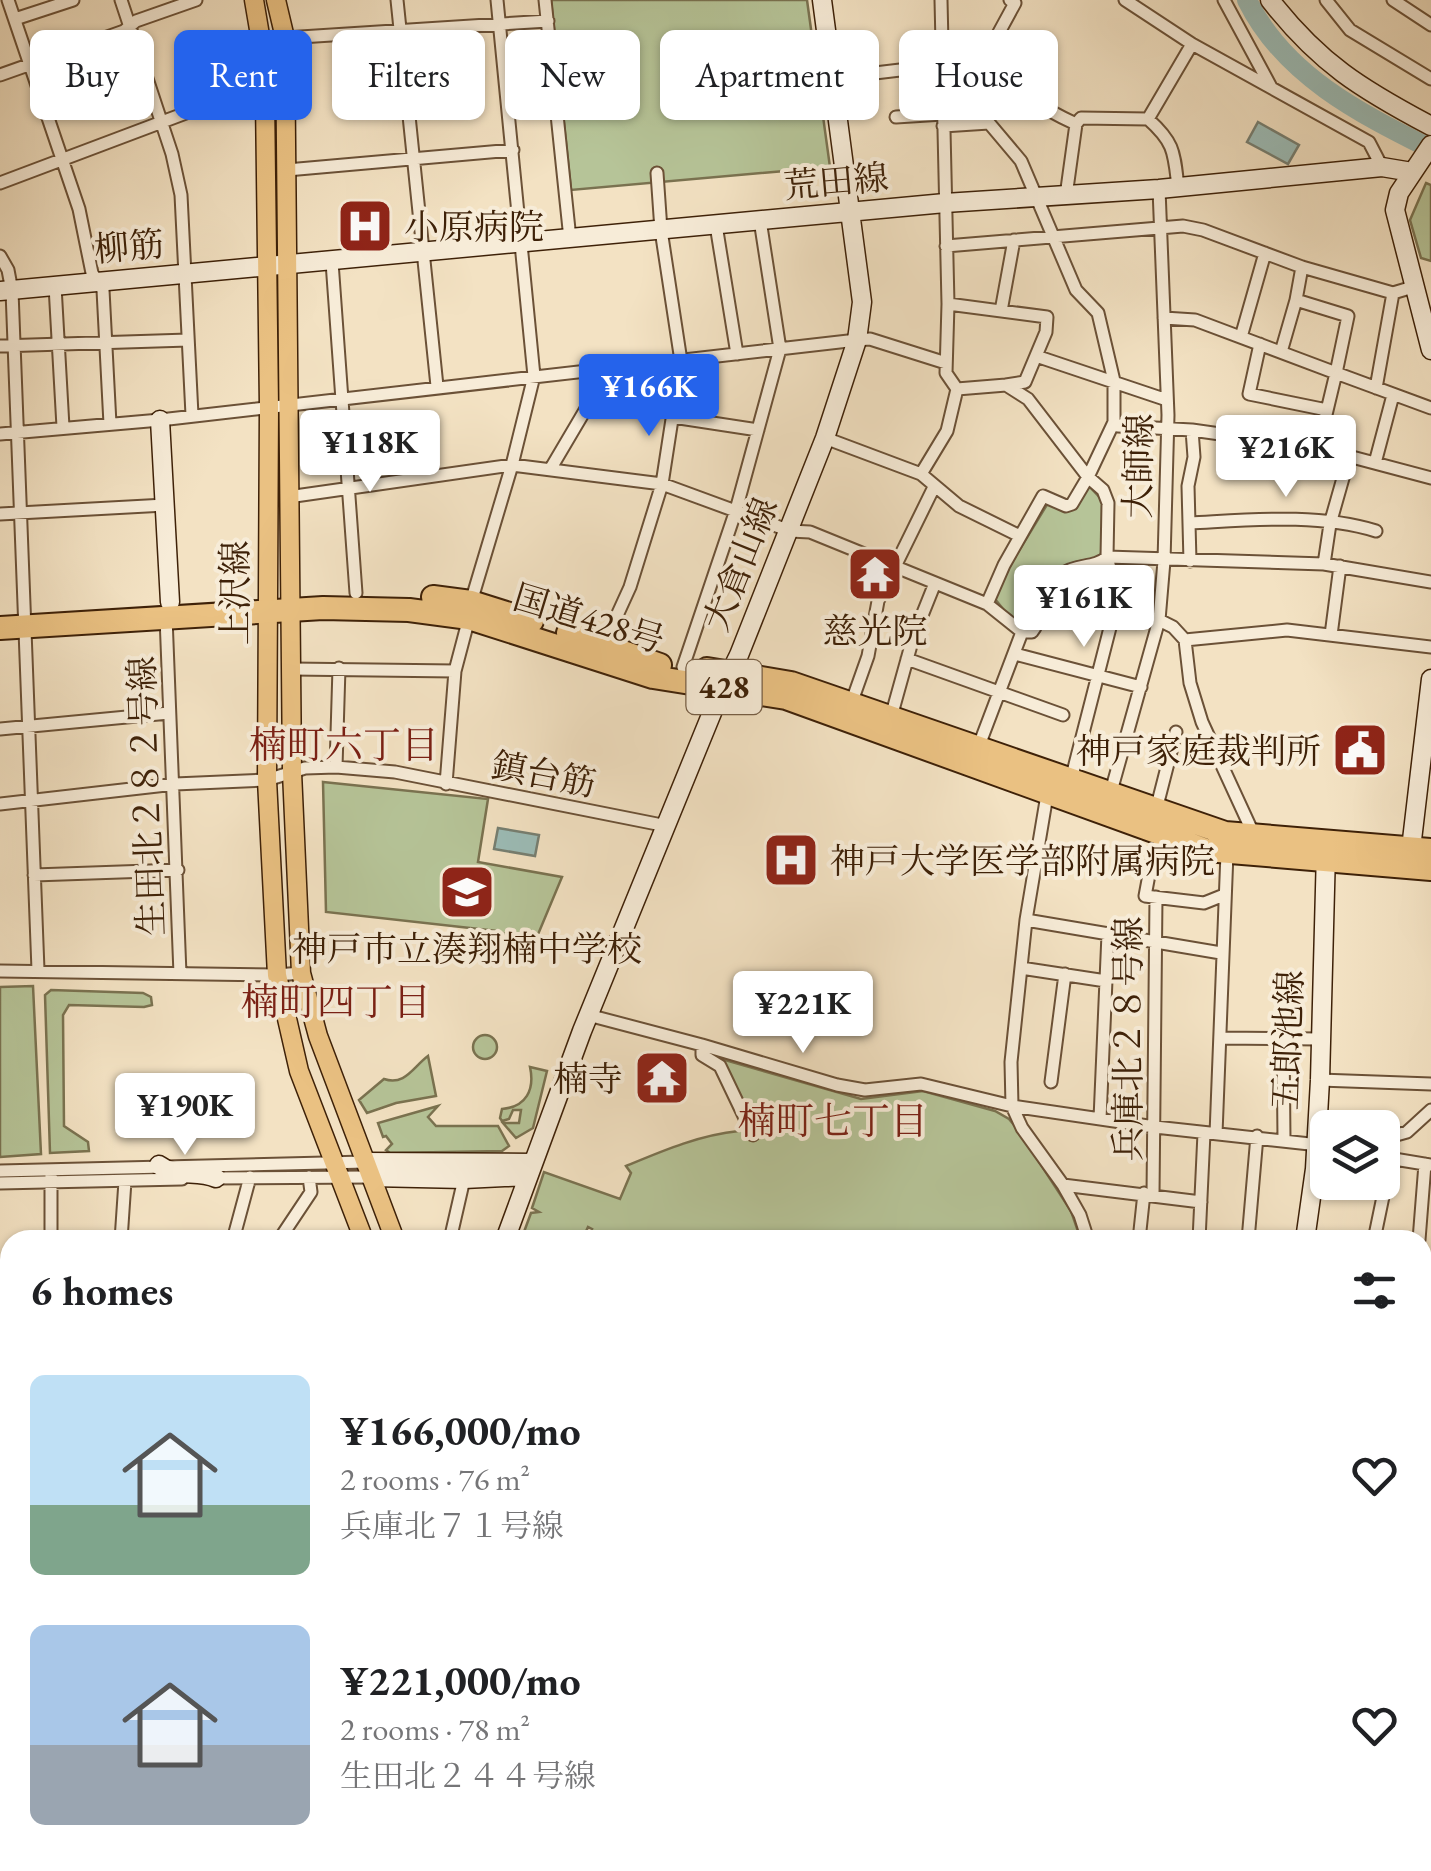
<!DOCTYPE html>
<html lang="en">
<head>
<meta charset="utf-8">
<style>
  :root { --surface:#fff; --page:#f2f2f2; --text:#202124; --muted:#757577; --accent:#2563eb }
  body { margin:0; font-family:"EB Garamond","Noto Serif JP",serif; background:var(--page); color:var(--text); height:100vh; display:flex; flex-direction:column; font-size:38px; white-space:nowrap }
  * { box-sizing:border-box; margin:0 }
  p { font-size:32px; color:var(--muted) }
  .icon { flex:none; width:55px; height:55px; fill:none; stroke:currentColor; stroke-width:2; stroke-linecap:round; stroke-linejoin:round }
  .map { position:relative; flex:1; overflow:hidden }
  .side { position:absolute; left:0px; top:1230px; width:1432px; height:642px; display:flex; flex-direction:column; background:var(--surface); border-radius:30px 30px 0 0; box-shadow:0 2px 8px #0004 }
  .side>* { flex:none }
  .top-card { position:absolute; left:30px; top:30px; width:1372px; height:90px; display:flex; gap:20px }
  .buttons { position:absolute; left:1310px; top:1110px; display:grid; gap:20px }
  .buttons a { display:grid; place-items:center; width:90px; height:90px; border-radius:15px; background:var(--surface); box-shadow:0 2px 8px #0004; font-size:50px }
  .price { position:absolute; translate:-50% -85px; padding:0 22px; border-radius:10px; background:#fff; color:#222; font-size:32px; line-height:65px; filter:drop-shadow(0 2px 5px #0008) }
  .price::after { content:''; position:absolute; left:50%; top:60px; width:30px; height:22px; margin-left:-15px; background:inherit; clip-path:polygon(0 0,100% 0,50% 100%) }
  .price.on { background:var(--accent); color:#fff }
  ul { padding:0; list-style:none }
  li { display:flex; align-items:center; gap:30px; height:250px; padding:0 30px }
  li span { display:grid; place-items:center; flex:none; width:280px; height:200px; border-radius:15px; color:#555 }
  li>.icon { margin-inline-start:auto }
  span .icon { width:120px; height:120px; fill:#fffc; stroke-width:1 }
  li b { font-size:42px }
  h2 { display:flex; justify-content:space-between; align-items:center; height:120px; padding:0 30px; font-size:42px }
  .pill { padding:0 35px; border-radius:15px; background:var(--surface); box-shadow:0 2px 8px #0004; font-size:35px; line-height:90px }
  .pill.on { background:var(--accent); color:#fff }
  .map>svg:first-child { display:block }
  .green { fill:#b6c498; stroke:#7a7250; stroke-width:2.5 }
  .water { fill:#9cbdb8; stroke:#767f72; stroke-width:2.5 }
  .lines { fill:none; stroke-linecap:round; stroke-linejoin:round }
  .stream { stroke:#767f72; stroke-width:4 }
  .river { stroke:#9cbdb8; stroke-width:20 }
  .street-casing { stroke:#6b5137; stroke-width:15 }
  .secondary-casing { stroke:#3e2108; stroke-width:21 }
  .primary-casing { stroke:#3e2108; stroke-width:21 }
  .highway-casing { stroke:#3e2108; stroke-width:26 }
  .street { stroke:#f7ecd8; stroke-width:11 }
  .secondary { stroke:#f7ecd8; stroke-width:18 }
  .primary { stroke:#eac182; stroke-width:18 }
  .highway { stroke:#eac182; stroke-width:22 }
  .labels { text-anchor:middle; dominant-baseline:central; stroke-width:8; stroke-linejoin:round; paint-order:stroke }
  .shield { fill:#f7ecd8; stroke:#765e46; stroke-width:2.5 }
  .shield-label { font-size:32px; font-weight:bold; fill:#3e2108 }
  .street-label { font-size:35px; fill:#3e2108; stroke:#f7ecd8 }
  .poi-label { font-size:35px; fill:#3e2108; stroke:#f7ecd8; text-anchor:start }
  .neighbourhood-label { font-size:38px; fill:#7a1f14; stroke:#f7ecd8 }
</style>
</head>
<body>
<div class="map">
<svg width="1431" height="1871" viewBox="0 0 1431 1871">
  <rect width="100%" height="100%" fill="#f3e2c3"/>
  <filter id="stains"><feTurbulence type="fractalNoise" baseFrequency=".002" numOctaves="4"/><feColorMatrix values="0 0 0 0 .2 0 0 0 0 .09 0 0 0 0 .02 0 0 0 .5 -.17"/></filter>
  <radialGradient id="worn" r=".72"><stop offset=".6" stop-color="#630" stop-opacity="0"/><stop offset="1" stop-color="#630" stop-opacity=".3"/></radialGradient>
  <path class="green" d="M551 0H807L830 167 571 190Z
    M1426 183 1431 185V261L1421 258 1410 220Z
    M1087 484 1103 501V551L1096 559C1037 563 1055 591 1029 626L1012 620 995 599 1009 567 1048 503 1065 510Z
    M323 782 488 799 478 862 562 877 534 944 497 931 326 912Z
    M33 986 41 1154 0 1157V987Z
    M51 990 143 993 151 997 152 1005 144 1007 69 1005 63 1015 64 1126 88 1142 89 1151 50 1153 45 995Z
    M473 1047a12 12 0 1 1 24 0a12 12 0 1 1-24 0Z
    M428 1056 436 1096 396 1103 367 1113 359 1100 384 1079C405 1086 413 1067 428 1056Z
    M718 1058 861 1099 923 1091 995 1111 1009 1119 1019 1131 1071 1211 1081 1240H586L592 1229 588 1227 582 1240H521L531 1213 539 1212 532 1208 544 1172 620 1199 631 1173 626 1166C662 1151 699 1135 739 1131L742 1128 748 1132 755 1127 727 1068Z
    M530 1067 547 1071 533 1128 516 1138 503 1123H519L521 1110H513L509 1119 502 1121 500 1118 502 1109C526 1107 535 1090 530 1067Z
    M438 1106 428 1117 436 1126H498L509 1146 502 1151 390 1153 386 1150 392 1144 386 1136 383 1137 378 1123Z"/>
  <path class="water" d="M1258 122 1299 145 1288 164 1247 142Z
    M498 828 539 835 535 856 494 849Z"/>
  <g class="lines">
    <path class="stream" d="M1422 1850H1431"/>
    <path class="river" d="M1247 0C1284 75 1359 113 1431 149
      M1309 1862 1312 1871"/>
    <g class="street-casing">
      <path id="street" d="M8 0 79 209 92 273 103 290 110 424
        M121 0 172 154 181 195 192 415
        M397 0 437 386
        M545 0 570 239
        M941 0 948 304 946 373 957 389
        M1125 0 1192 44 1369 142 1382 167
        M1224 0 1271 87
        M1326 0 1350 30 1431 79
        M1393 0 1431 25
        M15 19 73 0
        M285 38 548 21
        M984 60 1015 3 1010 0
        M0 75 124 31 136 21 196 0
        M833 78 984 60C1012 89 1039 107 1076 124L1066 196
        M896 117 943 114
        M1076 124 1081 118 1148 119
        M943 126 989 123 1021 161 1076 290 1098 313 1114 381V422L1088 477 1072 504 1066 506 1043 496 1004 565 987 604
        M287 170 513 150
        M0 183 231 96 265 99
        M1178 187C1174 153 1175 143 1148 119L1192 44
        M716 225 737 354
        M946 246 1183 226 1203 230 1302 267 1393 293 1413 287
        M0 256 8 270 12 291 38 970
        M332 262 356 593
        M1302 267 1296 300 1348 316 1336 373 1431 408
        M55 286 63 427
        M948 304 1047 317 1046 332 1025 382 1006 385
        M1001 311 1014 240
        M1164 318 1195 320 1336 373 1318 448
        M1241 337 1265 253
        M1260 344 1249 394 1327 410
        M0 346 188 340
        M1281 352 1296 300
        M1036 356 1167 400
        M1376 388 1393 293
        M957 389 1006 385 1028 399 1088 477 1103 490 1108 503 1107 557 1120 606 1128 616 1138 621 1159 620
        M673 417 758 430
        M1114 422 1118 426 1192 430 1318 448 1431 478
        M0 434 160 420 857 340 870 339 946 363
        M825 438 921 474 959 506 1020 536
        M1375 463 1393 395
        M551 468 610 368
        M921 474 947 431 957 389
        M288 497 512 465 662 484 790 531 810 532 987 604 1022 632
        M0 514 165 505
        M1190 523C1250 520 1318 513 1376 531
        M1190 561 1188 486 1194 457 1192 430
        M1324 564 1330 524 1349 457
        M471 602 512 465 534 376 497 0
        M166 617 180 974
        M1159 620 1173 627 1185 640 1190 683 1202 722 1254 835
        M1331 635 1340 566
        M1185 640 1287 630 1431 647
        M604 644 630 587 662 484 681 361 661 230 657 173
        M1015 654 1141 687
        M907 659 1063 715
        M683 667 736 510 780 349 760 220
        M292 669 455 671
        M851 704 868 656 878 601 934 487
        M891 717 913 638 935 583
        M0 729 169 713
        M978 748 1022 632H1032C1045 615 1045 587 1062 574 1077 563 1094 569 1107 557L1324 564 1431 582
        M336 767 339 668
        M1071 780 1113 616 1120 606
        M446 784 455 671 469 618
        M1048 789 1026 920 1011 1062 1012 1106 1022 1128 1063 1185 1080 1215 1088 1240
        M1110 795 1159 620 1164 561 1168 415 1159 189
        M0 804 175 784 267 780 305 768 336 767 395 772 667 826
        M1156 810 1176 732
        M1163 836 1151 864 1145 896 1204 903 1224 895
        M34 875 178 870
        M1026 920 1221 953
        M1021 968 1106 981
        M0 971 277 975 301 973
        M588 1015 702 1045 837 1085 865 1090 921 1084 1012 1106 1155 1127 1328 1146
        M1220 1038 1320 1039
        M1283 1038 1284 1139
        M702 1045V1055L720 1066 753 1135
        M1320 1080 1431 1084
        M1051 1082 1065 974
        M1100 1119 1108 934
        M1216 1134 1227 853
        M1382 1139 1407 1132 1431 1110
        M1382 1157 1431 1165
        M0 1171 365 1162
        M51 1174V1240
        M210 1178 371 1177
        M0 1183 182 1179
        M1063 1185 1201 1202
        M1153 1195 1156 897
        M121 1240 125 1181
        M233 1240 250 1177
        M279 1240 311 1192 309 1177
        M450 1240 464 1179
        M1139 1240 1144 1193
        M1199 1240 1204 1133
        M1248 1240 1257 1136
        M1374 1240 1391 1158
        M1419 1240 1425 1164
        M1422 1403 1431 1405
        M1422 1468H1431
        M0 1526 10 1525
        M1422 1561 1431 1563
        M1422 1661H1431
        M1422 1715 1431 1716
        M1422 1773 1431 1776
        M0 1808 10 1804
        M80 1862V1871
        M144 1862 145 1871
        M279 1862 299 1871
        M631 1862 651 1871
        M744 1862 763 1871
        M1331 1862 1333 1871
        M234 1871 238 1862
        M581 1871 584 1862
        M776 1871 778 1862
        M961 1871 963 1862
        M1073 1871 1075 1862
        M1142 1871 1145 1862"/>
    </g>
    <g class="secondary-casing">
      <path id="secondary" d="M1270 0C1319 63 1361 89 1431 126
        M1431 145 1399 193 1395 210 1431 350
        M0 291 945 203 1159 189 1382 167 1412 172
        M160 420 170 602
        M1410 857 1431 679
        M365 1162 533 1163
        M159 1165C175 1178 197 1170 216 1178
        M371 1177 464 1179 528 1176
        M505 1240 582 1031 718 698 739 655 825 438 857 340 862 302 822 0
        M1305 1240 1315 1169 1320 1080 1326 851
        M0 1733 10 1729
        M371 1871 372 1862
        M901 1871 904 1862"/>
    </g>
    <g class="primary-casing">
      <path id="primary" d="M254 0 262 47 265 99 269 407 267 780 277 975 299 1071 364 1240
        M276 0 285 38 292 772 301 973 318 1036 395 1240
        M604 1862 607 1871
        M628 1862 631 1871"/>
    </g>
    <g class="highway-casing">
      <path id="highway" d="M433 597 471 602 532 621
        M0 628 323 608 409 610 469 618 653 677 786 698 1206 850 1431 869
        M568 633 660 665
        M707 669 791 683 1225 833 1431 850"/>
    </g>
    <use href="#street" class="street"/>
    <use href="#secondary" class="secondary"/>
    <use href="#primary" class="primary"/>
    <use href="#highway" class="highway"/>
  </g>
  <defs>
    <g id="hospital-square" transform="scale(2.875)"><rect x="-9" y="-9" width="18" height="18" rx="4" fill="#8f2418" stroke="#f7ecd8"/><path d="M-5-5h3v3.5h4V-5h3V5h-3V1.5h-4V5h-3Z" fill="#fff"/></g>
    <g id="temple-square" transform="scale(2.875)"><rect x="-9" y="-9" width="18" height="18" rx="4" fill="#8f2418" stroke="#f7ecd8"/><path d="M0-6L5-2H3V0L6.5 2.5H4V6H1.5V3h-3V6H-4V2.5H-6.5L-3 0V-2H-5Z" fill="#fff"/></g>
    <g id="civic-square" transform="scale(2.875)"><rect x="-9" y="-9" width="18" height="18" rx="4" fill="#8f2418" stroke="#f7ecd8"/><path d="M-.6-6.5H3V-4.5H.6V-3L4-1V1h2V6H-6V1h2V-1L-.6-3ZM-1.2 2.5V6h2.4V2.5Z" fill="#fff"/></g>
    <g id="school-square" transform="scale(2.875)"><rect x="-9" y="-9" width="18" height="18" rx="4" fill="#8f2418" stroke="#f7ecd8"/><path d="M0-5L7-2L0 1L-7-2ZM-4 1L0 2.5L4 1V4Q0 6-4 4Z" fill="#fff"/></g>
  </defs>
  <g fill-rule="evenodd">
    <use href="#hospital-square" x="365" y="226"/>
    <use href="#temple-square" x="875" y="574"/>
    <use href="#civic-square" x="1360" y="750"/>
    <use href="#hospital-square" x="791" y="860"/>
    <use href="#school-square" x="467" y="892"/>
    <use href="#temple-square" x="662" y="1078"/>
  </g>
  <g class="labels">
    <rect class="shield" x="686.5" y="660" width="75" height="54" rx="8"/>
    <g class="shield-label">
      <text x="724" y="687">428</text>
    </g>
    <g class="street-label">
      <text transform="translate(836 181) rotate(-5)">荒田線</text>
      <text transform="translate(129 246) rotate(-5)">柳筋</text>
      <text transform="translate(1138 466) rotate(-89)">大師線</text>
      <text transform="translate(740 564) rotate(-68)">大倉山線</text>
      <text transform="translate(234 593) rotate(-90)">上沢線</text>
      <text transform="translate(589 618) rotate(17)">国道428号</text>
      <text transform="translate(544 774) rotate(11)">鎮台筋</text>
      <text transform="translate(146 796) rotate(-92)">生田北２８２号線</text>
      <text transform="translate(1127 1039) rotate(-90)">兵庫北２８号線</text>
      <text transform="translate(1287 1040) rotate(-88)">五郎池線</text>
    </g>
    <g class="poi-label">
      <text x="404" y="226">小原病院</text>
      <text x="875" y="630" text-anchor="middle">慈光院</text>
      <text x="1321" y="750" text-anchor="end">神戸家庭裁判所</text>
      <text x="830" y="860">神戸大学医学部附属病院</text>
      <text x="467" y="948" text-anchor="middle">神戸市立湊翔楠中学校</text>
      <text x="623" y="1078" text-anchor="end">楠寺</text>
    </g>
    <g class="neighbourhood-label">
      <text x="344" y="744">楠町六丁目</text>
      <text x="336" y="1001">楠町四丁目</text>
      <text x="833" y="1120">楠町七丁目</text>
    </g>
  </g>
  <rect width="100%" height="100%" filter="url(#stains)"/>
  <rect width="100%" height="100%" fill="url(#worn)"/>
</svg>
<div class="buttons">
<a><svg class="icon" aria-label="layers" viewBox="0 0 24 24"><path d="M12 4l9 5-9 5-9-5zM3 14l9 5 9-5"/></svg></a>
</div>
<b class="price on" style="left:649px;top:439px">¥166K</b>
<b class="price" style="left:370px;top:495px">¥118K</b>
<b class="price" style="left:1286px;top:500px">¥216K</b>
<b class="price" style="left:1084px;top:650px">¥161K</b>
<b class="price" style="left:803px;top:1056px">¥221K</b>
<b class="price" style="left:185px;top:1158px">¥190K</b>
<div class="top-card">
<a class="pill">Buy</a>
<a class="pill on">Rent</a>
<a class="pill">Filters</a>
<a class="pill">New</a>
<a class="pill">Apartment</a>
<a class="pill">House</a>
</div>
<section class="side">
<h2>6 homes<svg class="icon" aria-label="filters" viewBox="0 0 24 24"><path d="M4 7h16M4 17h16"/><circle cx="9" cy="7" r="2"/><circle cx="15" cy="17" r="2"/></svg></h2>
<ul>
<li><span style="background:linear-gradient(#bfe0f5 65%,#7fa58c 0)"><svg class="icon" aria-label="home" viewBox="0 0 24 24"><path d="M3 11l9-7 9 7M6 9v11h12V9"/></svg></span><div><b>¥166,000/mo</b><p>2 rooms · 76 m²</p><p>兵庫北７１号線</p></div><svg class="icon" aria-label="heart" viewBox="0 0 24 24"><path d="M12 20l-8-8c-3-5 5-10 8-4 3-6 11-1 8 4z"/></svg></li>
<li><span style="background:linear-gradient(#a9c7e8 60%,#9aa5b1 0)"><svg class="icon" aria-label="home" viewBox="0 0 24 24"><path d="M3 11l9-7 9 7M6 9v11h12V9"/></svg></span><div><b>¥221,000/mo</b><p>2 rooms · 78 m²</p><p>生田北２４４号線</p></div><svg class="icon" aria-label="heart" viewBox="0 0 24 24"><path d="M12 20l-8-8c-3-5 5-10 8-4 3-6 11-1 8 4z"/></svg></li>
</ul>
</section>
</div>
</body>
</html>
